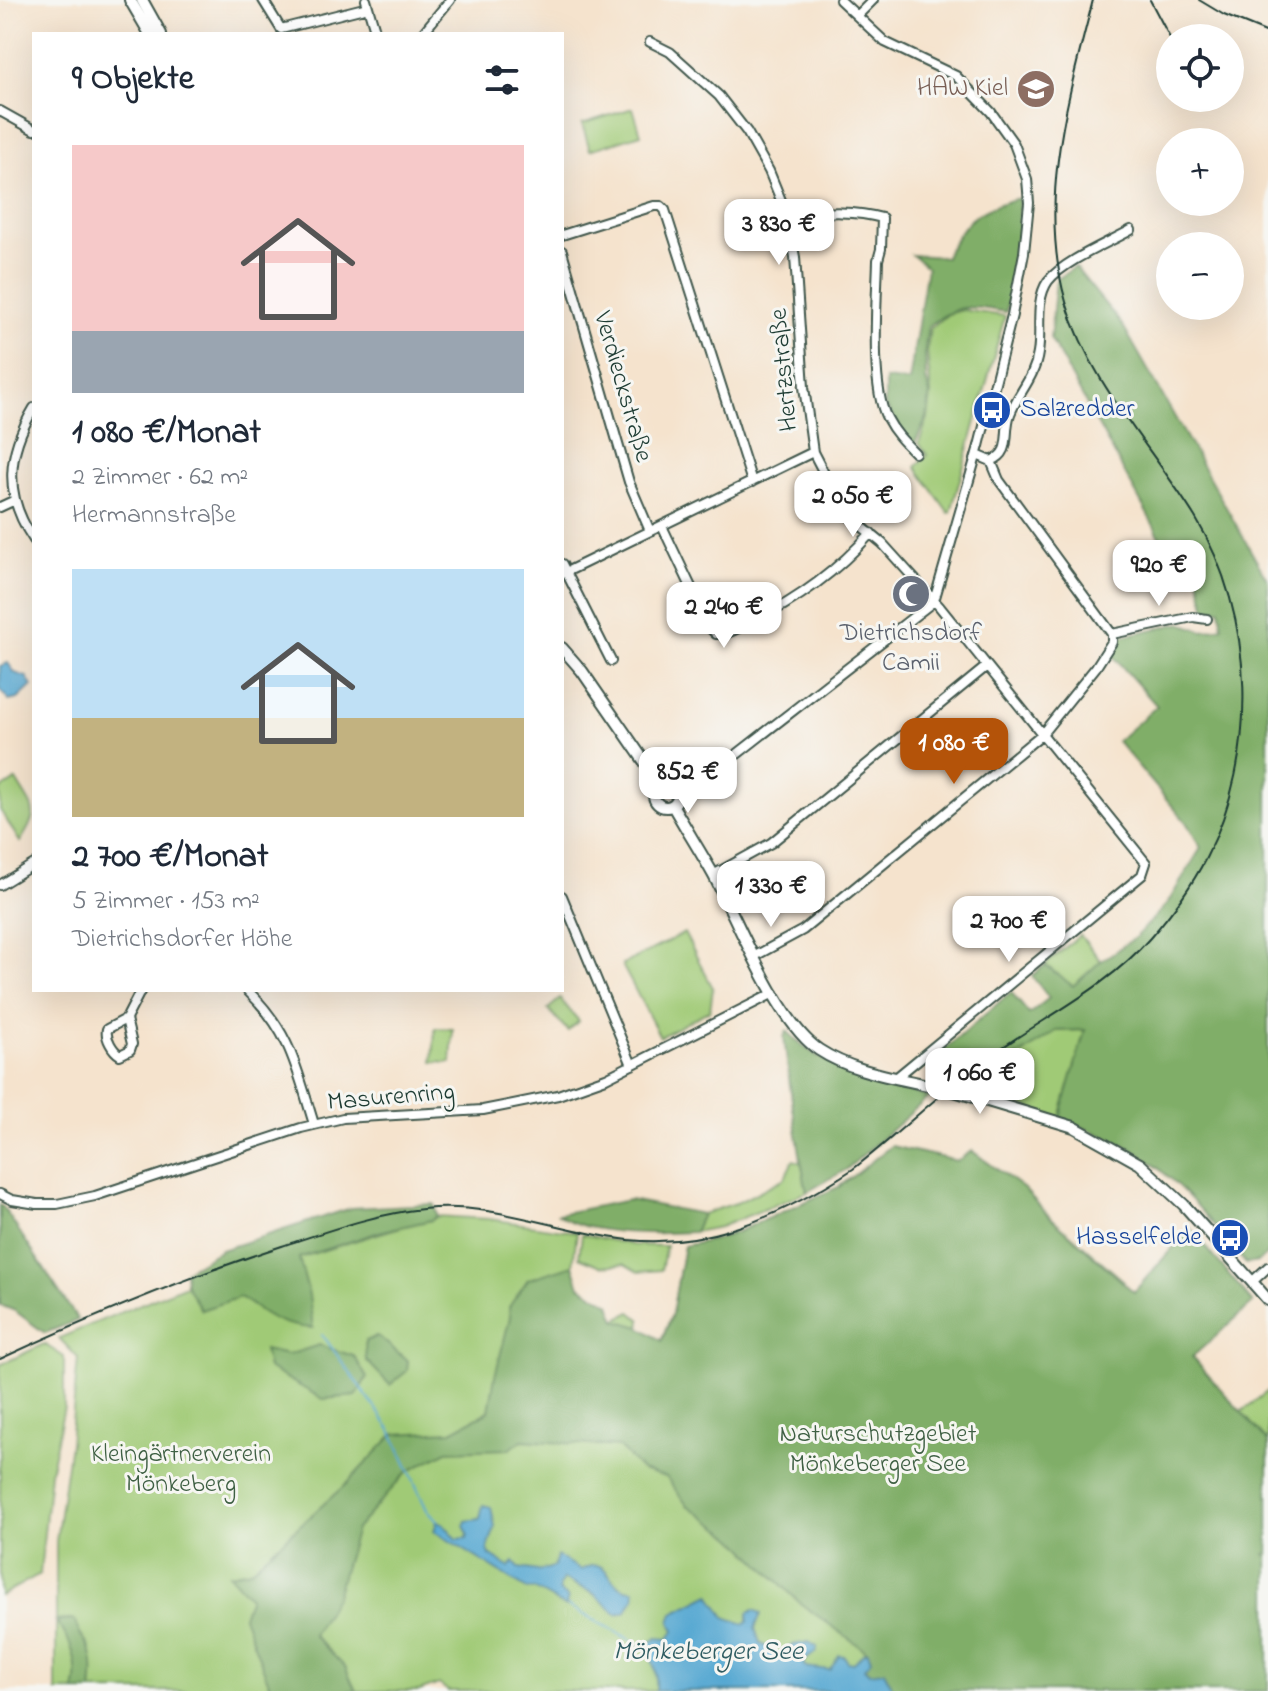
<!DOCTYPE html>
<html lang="de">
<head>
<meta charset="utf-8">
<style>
  :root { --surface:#fff; --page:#f2f2f3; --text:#1f2937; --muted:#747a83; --accent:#b45309 }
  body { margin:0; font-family:"Indie Flower",sans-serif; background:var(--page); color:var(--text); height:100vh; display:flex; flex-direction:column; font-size:30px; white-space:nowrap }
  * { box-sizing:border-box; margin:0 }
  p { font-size:26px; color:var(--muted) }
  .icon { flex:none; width:44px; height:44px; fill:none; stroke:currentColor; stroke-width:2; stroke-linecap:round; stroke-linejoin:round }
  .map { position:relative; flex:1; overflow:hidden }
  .details { position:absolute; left:32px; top:32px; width:532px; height:960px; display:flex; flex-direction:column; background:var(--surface); border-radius:0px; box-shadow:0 8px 32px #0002 }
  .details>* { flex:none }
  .controls { position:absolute; left:1156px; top:24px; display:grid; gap:16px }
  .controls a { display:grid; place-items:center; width:88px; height:88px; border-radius:50%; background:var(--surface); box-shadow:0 8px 32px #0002; font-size:40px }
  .price { position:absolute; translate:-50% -68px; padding:0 18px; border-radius:16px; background:#fff; color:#222; font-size:26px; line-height:52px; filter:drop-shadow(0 2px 4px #0008) }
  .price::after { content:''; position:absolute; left:50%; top:48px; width:24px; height:18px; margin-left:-12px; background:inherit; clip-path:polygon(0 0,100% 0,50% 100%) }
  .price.current { background:var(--accent); color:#fff }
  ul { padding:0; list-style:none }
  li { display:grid; align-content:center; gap:16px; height:424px; padding:0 40px }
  li span { display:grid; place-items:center; height:248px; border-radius:0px; color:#555 }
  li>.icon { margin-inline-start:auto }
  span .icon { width:144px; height:144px; fill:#fffc; stroke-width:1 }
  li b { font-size:34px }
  h2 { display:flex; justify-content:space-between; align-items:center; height:96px; padding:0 40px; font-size:34px }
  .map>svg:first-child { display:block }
  .green { fill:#a0ca76; stroke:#608455; stroke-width:2 }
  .forest { fill:#80ae67; stroke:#50764e; stroke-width:2 }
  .water { fill:#57a8d2; stroke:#3b7283; stroke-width:2 }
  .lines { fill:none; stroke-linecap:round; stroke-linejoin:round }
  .stream { stroke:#57a8d2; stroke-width:2 }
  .minor-casing { stroke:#3f564b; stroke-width:12 }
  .tertiary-casing { stroke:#3f564b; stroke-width:14 }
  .minor { stroke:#fff; stroke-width:8 }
  .tertiary { stroke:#fff; stroke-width:10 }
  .rail { stroke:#1f3d34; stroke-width:2 }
  .tertiary-bridge-casing { stroke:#3f564b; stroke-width:14; stroke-linecap:butt }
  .tertiary-bridge { stroke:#fff; stroke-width:10 }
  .labels { text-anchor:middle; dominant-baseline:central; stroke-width:6; stroke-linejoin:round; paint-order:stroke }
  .education-label { font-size:26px; fill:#785e54; stroke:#f6f6f2; text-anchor:end }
  .street-label { font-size:26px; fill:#1f3d34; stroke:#f6f6f2 }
  .transit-label { font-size:26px; fill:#164399; stroke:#f6f6f2; text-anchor:start }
  .worship-label { font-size:26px; fill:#5b616d; stroke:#f6f6f2 }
  .park-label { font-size:26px; fill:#3f6044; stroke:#f6f6f2 }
  .water-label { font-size:28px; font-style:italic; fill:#305d63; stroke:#f6f6f2 }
</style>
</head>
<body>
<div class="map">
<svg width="1268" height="1691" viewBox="0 0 1268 1691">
  <rect width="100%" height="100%" fill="#f6f6f2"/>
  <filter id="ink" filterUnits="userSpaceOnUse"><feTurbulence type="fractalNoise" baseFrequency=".0125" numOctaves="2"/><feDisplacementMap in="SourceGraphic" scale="16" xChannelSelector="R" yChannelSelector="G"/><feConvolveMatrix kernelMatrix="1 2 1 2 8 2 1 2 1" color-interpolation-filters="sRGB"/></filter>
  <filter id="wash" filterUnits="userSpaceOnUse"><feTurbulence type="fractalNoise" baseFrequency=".006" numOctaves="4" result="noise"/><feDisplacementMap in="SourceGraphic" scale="32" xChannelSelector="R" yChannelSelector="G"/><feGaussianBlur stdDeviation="1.8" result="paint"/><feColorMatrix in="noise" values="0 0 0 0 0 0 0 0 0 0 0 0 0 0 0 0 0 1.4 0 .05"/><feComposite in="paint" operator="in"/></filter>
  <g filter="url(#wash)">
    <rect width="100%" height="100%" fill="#f5e3cd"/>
    <path class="green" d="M633 108 641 134 590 150 582 124Z
      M963 310 1005 316 951 512 949 513 916 467 927 455 919 443 928 418 931 395 927 350 930 329 948 314Z
      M16 780C34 811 41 810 20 842L0 810V790Z
      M684 933 713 988 710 1010 660 1037 622 965Z
      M1080 935 1101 961 1073 987 1045 965Z
      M560 999 579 1021 568 1031 548 1009Z
      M435 1028 453 1029 451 1063 433 1062Z
      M1085 1030 1060 1118 970 1089 1056 1031Z
      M891 1146 957 1161 972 1151 1024 1189 1048 1215 1124 1281 1113 1288 1268 1449V1691H448L439 1684 419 1691H92C93 1675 95 1659 87 1644 82 1635 77 1631 75 1620L56 1621C73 1641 81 1666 74 1691H56V1541L70 1443 78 1358 59 1338 186 1285 258 1270 437 1216 489 1219 577 1232 573 1265 556 1320H615L631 1312 641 1320 640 1328 661 1341 672 1314 684 1246 717 1239 737 1232 839 1187Z
      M793 1160 801 1162 807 1192 720 1227 694 1232 702 1214 739 1202 785 1178Z
      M582 1234 633 1245 666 1246 661 1270 638 1272 624 1264 601 1266 579 1257Z
      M44 1344 64 1357V1407L50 1473 40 1574 0 1596V1365Z
      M1268 1391V1442L1241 1412Z"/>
    <path class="forest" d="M1019 198 1018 253 1006 312C968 306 959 302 928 327L925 349 926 379 930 394 927 418 913 447 885 405V379L909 382 927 267 912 255 945 257C964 219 978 209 1019 198Z
      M1075 267 1123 326 1268 581V1253L1259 1262 1246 1264C1215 1226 1184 1186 1144 1157 1120 1140 1087 1130 1060 1118L1085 1030 1056 1031 970 1089 933 1078 947 1066 938 1055 1011 992 1029 1014 1049 998 1032 976 1045 965 1073 986 1101 961 1136 937 1167 904 1201 848 1186 822 1117 741 1157 706 1110 653 1119 638 1123 636 1181 623 1203 631 1222 627 1220 609 1207 610 1188 538 1161 543 1159 535 1050 338 1056 280Z
      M787 1031C826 1072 877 1082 929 1097L847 1169 807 1192C797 1142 790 1089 784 1037Z
      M891 1146 957 1161 972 1151 1024 1189 1048 1215 1134 1292 1190 1228 1253 1303 1192 1357 1268 1442V1552L1265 1554 1268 1559V1691H894L884 1671 869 1673 864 1667 871 1660 868 1652 801 1604 733 1537 687 1505 666 1477 641 1470 619 1447 522 1440 510 1449 447 1451 407 1472 356 1529 336 1596 313 1635 345 1667 356 1691H272L243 1616 250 1597 229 1574 250 1570 345 1485 394 1434 452 1431 489 1411 495 1376 510 1317 509 1307 528 1279 573 1265 580 1286 610 1304 616 1320 640 1327 662 1341 672 1314 684 1246 717 1239 737 1232 839 1187Z
      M629 1200 702 1214 694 1232C658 1234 587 1236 558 1214Z
      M434 1204 437 1216 432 1220 383 1231 299 1258 309 1295 313 1328C281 1327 265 1315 240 1297L201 1310 186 1285 185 1271 221 1250 351 1208Z
      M0 1205 3 1207 78 1320 45 1333 15 1311 0 1305Z
      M378 1336 408 1361 407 1371 390 1385 366 1360 365 1341Z
      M319 1345 354 1356 367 1377 356 1396 323 1399 268 1368 264 1350 288 1355Z
      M75 1620C77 1631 81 1635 87 1644 95 1658 94 1675 92 1691H74C81 1666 72 1641 56 1621Z"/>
    <path class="water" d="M8 663 15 673 27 677 32 686 18 699 9 701 0 689V666Z
      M483 1505 491 1507 495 1527 488 1549 490 1555 509 1567 514 1562 519 1568 538 1571 554 1567 557 1556 581 1570C613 1552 605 1591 634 1590L635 1597 625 1612 617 1614 593 1593 563 1579 559 1586V1591L568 1598 566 1607 534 1589H527L434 1531 437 1521 443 1523 457 1539 467 1538 468 1534 464 1526 466 1521 480 1519Z
      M710 1594 725 1617 744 1624 748 1621V1613L754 1610 761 1614 755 1628 760 1643 779 1654 793 1645 809 1642 817 1647 816 1652 803 1662 805 1667 830 1670 839 1655 844 1656 848 1662 854 1663 863 1653 868 1652 871 1660 864 1668 869 1673 884 1671 894 1691H656C657 1673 655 1661 644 1647L657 1638 669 1639 674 1630 670 1622 673 1613Z"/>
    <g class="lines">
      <path class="stream" d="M322 1334 391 1430 427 1510 437 1521
        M568 1606 644 1647"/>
    </g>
  </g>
  <g filter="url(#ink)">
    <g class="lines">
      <g class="minor-casing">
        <path id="minor" d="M263 0 281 29 368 7
          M366 0 376 34
          M857 16 873 0
          M422 34 450 0
          M650 42 670 52 719 96 747 132 769 171 787 215 795 257 804 387 813 452 844 512 882 543 939 606 1146 863 1142 875 897 1077
          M0 111 34 130
          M787 215C818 213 852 209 882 218L881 249 878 260C877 298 870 387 887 418 894 432 904 442 915 453
          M562 235 654 206H661L665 210 752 482
          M562 251 629 482 650 531
          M34 408C7 453 3 495 34 540
          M977 455 991 461 999 480 1112 634
          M991 461C1013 453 1003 433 1010 414 1018 393 1035 377 1038 353 1042 331 1034 301 1048 281 1064 261 1108 243 1131 230
          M0 507 15 500
          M662 526 711 629 716 634H725C780 612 831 578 871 533
          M562 564 611 661
          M562 574 813 452
          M1112 634 1193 617 1207 619
          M678 790 736 755 934 601 979 446 1012 315 1024 253 1029 203 1027 179 1014 144 991 112 956 76 885 42 840 0
          M713 875 771 843 987 666
          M0 885 34 864
          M562 896 632 1065
          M755 956 803 930 1042 734 1096 667 1112 642V634
          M247 990C291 1032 297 1070 314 1124
          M126 1019 132 1044 130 1050 120 1055C113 1051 105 1038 107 1029L126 1019 141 990
          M0 1194 12 1200 37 1204H57L95 1196 301 1128 343 1118 483 1110 558 1095 606 1078 774 993
          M1253 1281 1268 1267"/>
      </g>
      <g class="tertiary-casing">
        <path id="tertiary" d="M130 0 150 34
          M142 0 161 34
          M562 648 582 671 660 784
          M654 795a12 12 0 1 1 24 0a12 12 0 1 1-24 0Z
          M673 806C686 829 700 851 713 874 738 921 777 1022 819 1050 854 1073 900 1078 940 1088
          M954 1091 1074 1127 1140 1164 1184 1205 1268 1300"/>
      </g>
      <use href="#minor" class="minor"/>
      <use href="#tertiary" class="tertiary"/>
      <path class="rail" d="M1150 0 1170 38
        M1199 0 1224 15 1268 33
        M0 1359C93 1316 184 1278 282 1246 328 1231 374 1214 423 1209 487 1202 546 1226 608 1237 698 1254 779 1218 853 1169 901 1132 943 1089 993 1054 1046 1016 1107 988 1150 938 1171 914 1191 887 1206 858 1259 756 1256 616 1195 517 1151 446 1090 383 1066 302 1037 202 1068 98 1093 0"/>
      <g class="tertiary-bridge-casing">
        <path id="tertiary-bridge" d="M940 1088 954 1091"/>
      </g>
      <use href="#tertiary-bridge" class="tertiary-bridge"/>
    </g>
  </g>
  <defs>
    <g id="university-disc" transform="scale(2)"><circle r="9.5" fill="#8d6e63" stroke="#f6f6f2"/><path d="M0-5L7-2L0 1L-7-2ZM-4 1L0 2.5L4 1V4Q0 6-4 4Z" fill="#fff"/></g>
    <g id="bus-disc" transform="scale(2)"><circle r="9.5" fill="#1a4fb4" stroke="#f6f6f2"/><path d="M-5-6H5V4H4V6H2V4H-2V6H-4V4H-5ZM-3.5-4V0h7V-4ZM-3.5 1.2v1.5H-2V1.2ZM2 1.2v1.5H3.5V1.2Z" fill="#fff"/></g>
    <g id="mosque-disc" transform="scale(2)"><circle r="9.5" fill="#6b7280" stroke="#f6f6f2"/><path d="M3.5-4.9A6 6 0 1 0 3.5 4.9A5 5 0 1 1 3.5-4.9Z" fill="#fff"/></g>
  </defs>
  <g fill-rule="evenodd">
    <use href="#university-disc" x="1036" y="89"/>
    <use href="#bus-disc" x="992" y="410"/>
    <use href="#mosque-disc" x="911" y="594"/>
    <use href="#bus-disc" x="1230" y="1238"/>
  </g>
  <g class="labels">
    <g class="education-label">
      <text x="1008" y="89">HAW Kiel</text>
    </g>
    <g class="street-label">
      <text transform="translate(785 370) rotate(-95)">Hertzstraße</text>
      <text transform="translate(622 387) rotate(74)">Verdieckstraße</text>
      <text transform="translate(391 1098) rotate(-5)">Masurenring</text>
    </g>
    <g class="transit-label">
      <text x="1020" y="410">Salzredder</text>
      <text x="1202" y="1238" text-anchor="end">Hasselfelde</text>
    </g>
    <g class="worship-label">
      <text x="911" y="634">Dietrichsdorf<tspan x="911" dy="30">Camii</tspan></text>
    </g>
    <g class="park-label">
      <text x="878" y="1435">Naturschutzgebiet<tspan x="878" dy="30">Mönkeberger See</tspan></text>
      <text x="181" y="1455">Kleingärtnerverein<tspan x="181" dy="30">Mönkeberg</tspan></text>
    </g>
    <g class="water-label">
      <text x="708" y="1652">Mönkeberger See</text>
    </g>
  </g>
</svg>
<div class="controls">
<a><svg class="icon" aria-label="locate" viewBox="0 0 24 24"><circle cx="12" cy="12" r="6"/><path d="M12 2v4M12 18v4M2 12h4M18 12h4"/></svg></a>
<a>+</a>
<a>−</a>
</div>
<b class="price" style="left:779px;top:267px">3 830 €</b>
<b class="price" style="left:853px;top:539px">2 050 €</b>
<b class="price" style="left:1159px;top:608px">920 €</b>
<b class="price" style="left:724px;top:650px">2 240 €</b>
<b class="price current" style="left:954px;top:786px">1 080 €</b>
<b class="price" style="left:688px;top:815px">852 €</b>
<b class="price" style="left:771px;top:929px">1 330 €</b>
<b class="price" style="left:1009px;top:964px">2 700 €</b>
<b class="price" style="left:980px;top:1116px">1 060 €</b>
<section class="details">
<h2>9 Objekte<svg class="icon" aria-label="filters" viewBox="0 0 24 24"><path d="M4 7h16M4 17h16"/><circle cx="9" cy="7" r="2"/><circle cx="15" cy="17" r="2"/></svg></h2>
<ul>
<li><span style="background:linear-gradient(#f6c9c9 75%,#9aa5b1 0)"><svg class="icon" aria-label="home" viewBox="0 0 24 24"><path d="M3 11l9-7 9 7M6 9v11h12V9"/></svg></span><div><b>1 080 €/Monat</b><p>2 Zimmer · 62 m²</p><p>Hermannstraße</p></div></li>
<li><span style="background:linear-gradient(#bfe0f5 60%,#c2b280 0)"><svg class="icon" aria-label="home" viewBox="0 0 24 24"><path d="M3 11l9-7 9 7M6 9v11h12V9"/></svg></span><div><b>2 700 €/Monat</b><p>5 Zimmer · 153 m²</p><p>Dietrichsdorfer Höhe</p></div></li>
</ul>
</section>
</div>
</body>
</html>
